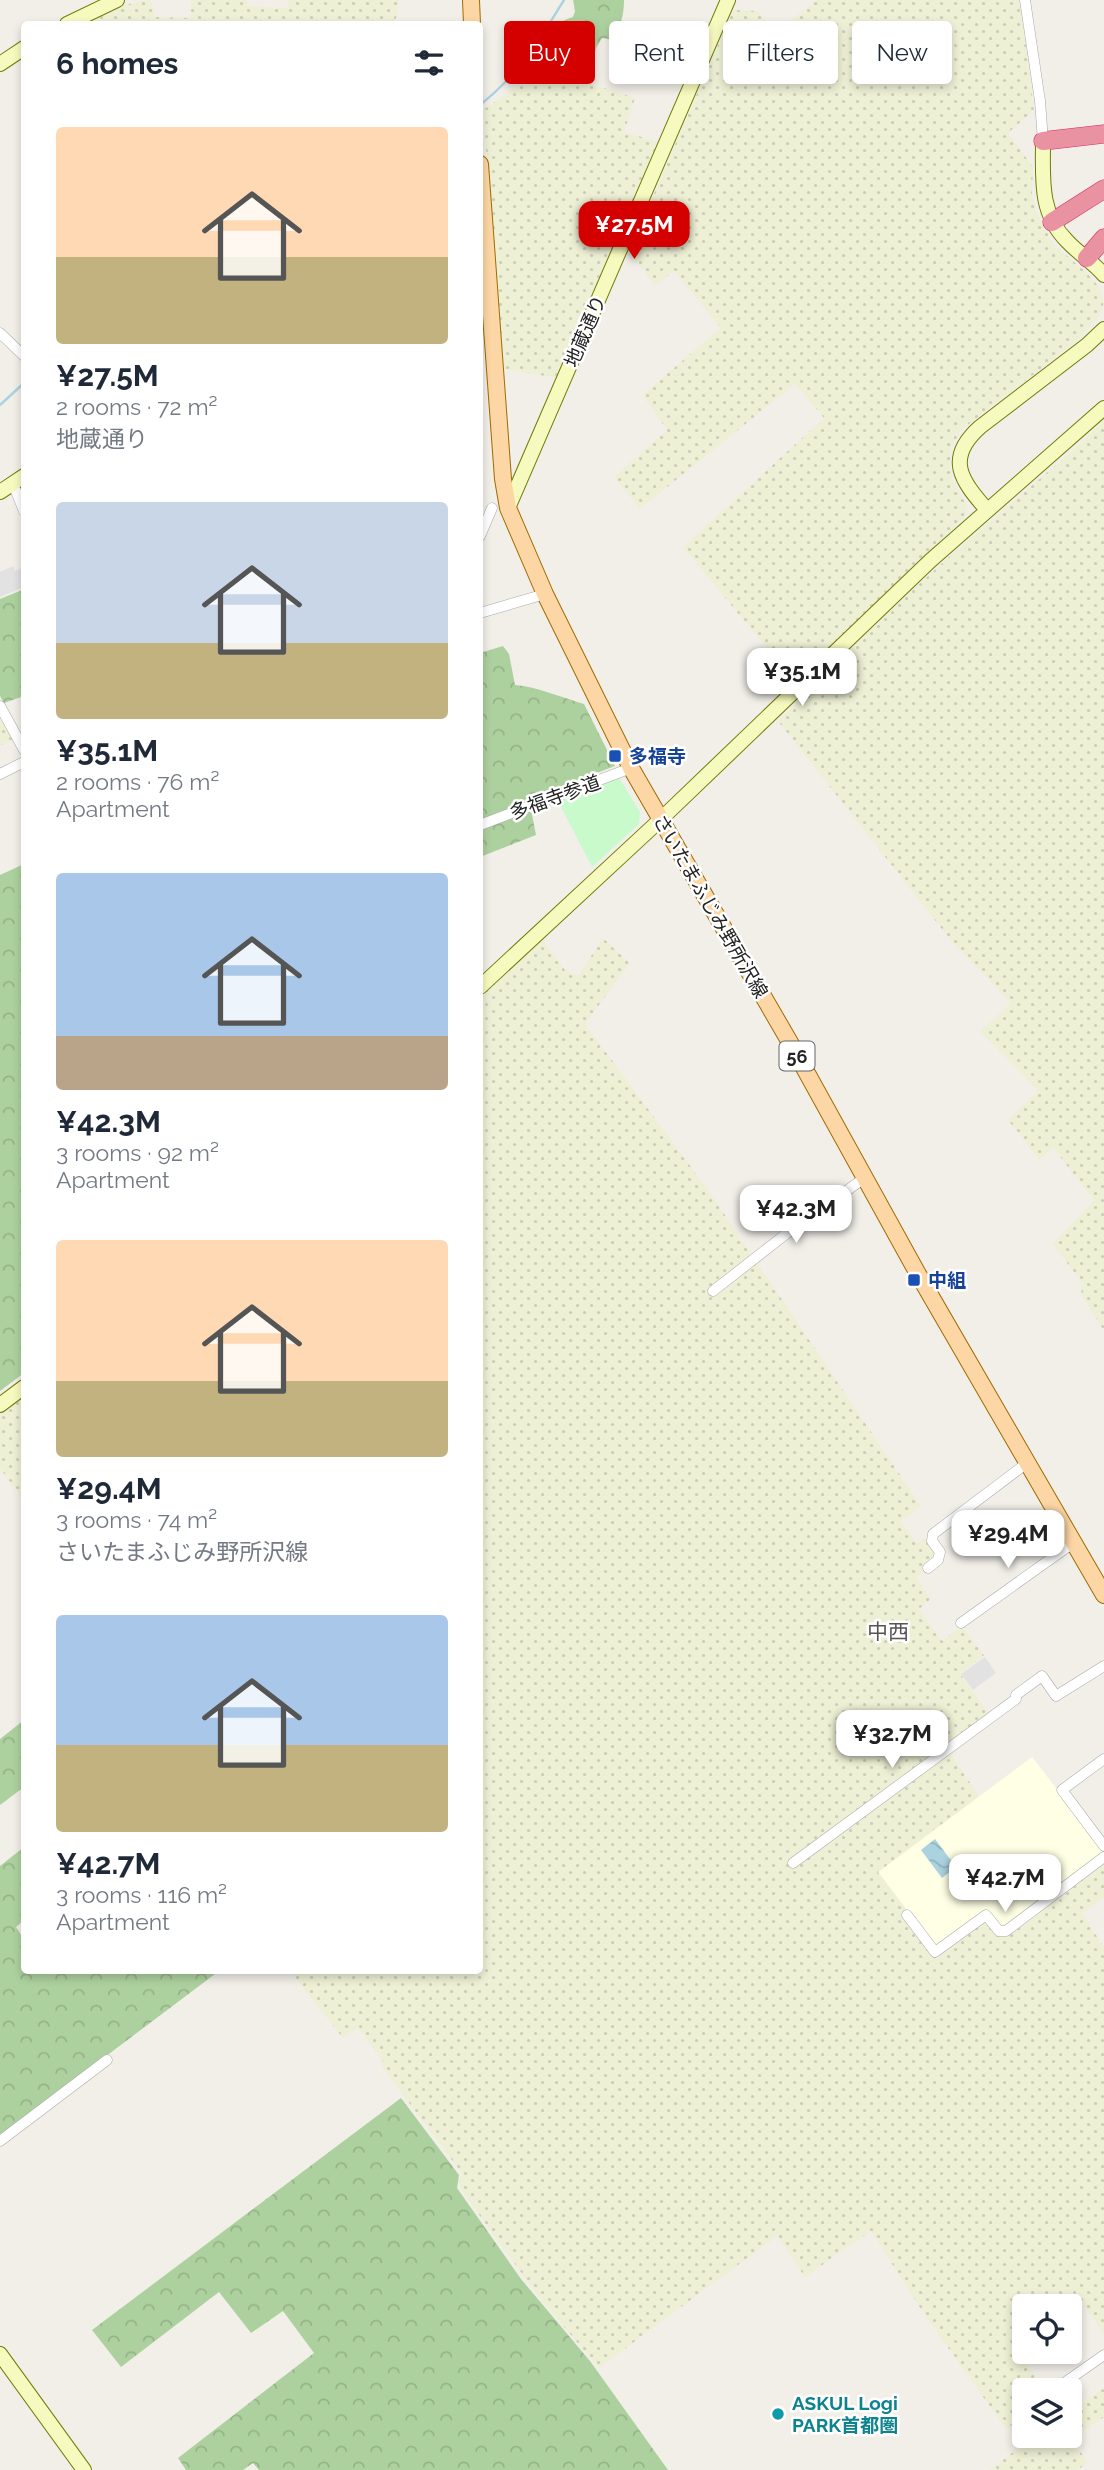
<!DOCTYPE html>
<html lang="en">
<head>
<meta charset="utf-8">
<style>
  :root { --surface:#fff; --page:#f6f6f7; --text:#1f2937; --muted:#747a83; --accent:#d40000 }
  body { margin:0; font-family:Raleway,"Noto Sans JP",sans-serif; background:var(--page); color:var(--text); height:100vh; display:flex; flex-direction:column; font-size:26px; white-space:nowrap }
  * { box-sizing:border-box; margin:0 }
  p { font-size:23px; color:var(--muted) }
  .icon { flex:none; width:38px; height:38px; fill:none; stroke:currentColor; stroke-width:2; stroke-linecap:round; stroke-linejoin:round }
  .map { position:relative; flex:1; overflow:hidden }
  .side { position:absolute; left:21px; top:21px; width:462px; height:1953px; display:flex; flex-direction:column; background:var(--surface); border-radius:7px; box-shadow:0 4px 10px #0003 }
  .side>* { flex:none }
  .banner { position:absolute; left:504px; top:21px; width:494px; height:63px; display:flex; gap:14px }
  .tools { position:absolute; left:1012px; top:2294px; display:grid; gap:14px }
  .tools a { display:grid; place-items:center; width:70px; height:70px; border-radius:7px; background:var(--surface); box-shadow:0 4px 10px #0003; font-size:35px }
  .price { position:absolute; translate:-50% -60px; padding:0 16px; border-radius:14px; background:#fff; color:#222; font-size:23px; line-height:46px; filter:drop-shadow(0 2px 4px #0008) }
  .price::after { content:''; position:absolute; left:50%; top:42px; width:21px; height:16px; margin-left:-10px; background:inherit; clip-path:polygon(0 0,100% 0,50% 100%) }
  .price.selected { background:var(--accent); color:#fff }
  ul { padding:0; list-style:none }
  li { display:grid; align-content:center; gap:14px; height:371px; padding:0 35px }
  li span { display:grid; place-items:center; height:217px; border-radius:7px; color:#555 }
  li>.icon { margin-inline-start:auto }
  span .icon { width:126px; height:126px; fill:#fffc; stroke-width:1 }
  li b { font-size:30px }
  h2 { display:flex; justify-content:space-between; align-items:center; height:84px; padding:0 35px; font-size:30px }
  .chip { padding:0 24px; border-radius:7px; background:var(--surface); box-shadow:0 4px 10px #0003; font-size:24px; line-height:63px }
  .chip.selected { background:var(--accent); color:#fff }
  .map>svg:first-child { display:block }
  .education { fill:#ffffe5 }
  .farmland { fill:url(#farmland-dots) }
  .forest { fill:url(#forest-crowns) }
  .park { fill:#c8facc }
  .parking { fill:#e2e2e2 }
  .water { fill:url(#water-waves) }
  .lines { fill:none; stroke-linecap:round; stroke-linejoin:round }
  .stream { stroke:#aad3df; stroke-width:2.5 }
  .street-casing { stroke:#a9a9a9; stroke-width:11 }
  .secondary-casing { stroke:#707d05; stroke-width:16 }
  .primary-casing { stroke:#a06b00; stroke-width:18 }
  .highway-casing { stroke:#dc2a67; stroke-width:19 }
  .street { stroke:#fff; stroke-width:10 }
  .secondary { stroke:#f7fabf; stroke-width:14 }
  .primary { stroke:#fcd6a4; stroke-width:16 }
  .highway { stroke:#e892a2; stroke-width:18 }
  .transit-dot { fill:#1a4fb4; stroke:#fff; stroke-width:2.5 }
  .culture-dot { fill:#0f9aa8; stroke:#fff; stroke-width:2.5 }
  .labels { text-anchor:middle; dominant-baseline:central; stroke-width:5; stroke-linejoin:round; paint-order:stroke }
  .shield { fill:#fff; stroke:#646464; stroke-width:2 }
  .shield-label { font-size:18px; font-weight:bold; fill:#222 }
  .street-label { font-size:19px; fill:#222; stroke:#fff }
  .transit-label { font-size:19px; font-weight:bold; fill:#164399; stroke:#fff; text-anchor:start }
  .culture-label { font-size:19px; font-weight:bold; fill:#0d838f; stroke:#fff; text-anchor:start }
  .neighbourhood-label { font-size:21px; fill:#555; stroke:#fff }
</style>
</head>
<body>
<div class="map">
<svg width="1104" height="2470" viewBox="0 0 1104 2470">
  <defs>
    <pattern id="farmland-dots" width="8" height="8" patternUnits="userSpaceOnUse" patternTransform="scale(1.75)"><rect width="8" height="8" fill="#eef0d5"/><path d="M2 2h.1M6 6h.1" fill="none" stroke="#ccceb7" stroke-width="1.8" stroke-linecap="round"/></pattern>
    <pattern id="forest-crowns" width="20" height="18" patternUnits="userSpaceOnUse" patternTransform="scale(1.75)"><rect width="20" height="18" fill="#add19e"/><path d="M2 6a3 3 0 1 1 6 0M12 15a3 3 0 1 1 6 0" fill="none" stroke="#95b388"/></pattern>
    <pattern id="water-waves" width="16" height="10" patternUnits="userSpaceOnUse" patternTransform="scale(1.75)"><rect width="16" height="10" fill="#aad3df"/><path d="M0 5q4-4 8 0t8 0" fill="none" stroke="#92b5bf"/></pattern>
  </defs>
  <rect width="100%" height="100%" fill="#f2efe9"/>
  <path class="education" d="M1032 1757 1102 1847V1856L1004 1928 934 1946 878 1872Z"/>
  <path class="farmland" d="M147 0H151L155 17 191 18V0H247V6L287 8 288 0H399L395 24H81L112 8Z
    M817 0H1020L1034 110 1008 133 1033 167 1032 193 1037 213 1053 244 1086 272 1099 287 1104 302 1100 315 1077 341 961 430 952 446 950 464 952 479 968 508 965 517 795 682 683 547 824 418 795 384 640 509 614 477 667 430 642 395 721 328 674 271 655 286 629 252 733 10 758 11 775 32Z
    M536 66 635 98 624 132 659 142 557 378 503 369 483 110 509 92Z
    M1104 420V1331L1082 1296 1080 1280 1053 1244 1094 1200 1053 1148 1039 1160 1008 1120 1038 1091 980 1031 1011 1003 953 943 778 721 899 602 958 549 1071 452Z
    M2 718 14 739 0 746V719Z
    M541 938 565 970 578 976 603 938 630 963 585 1024 708 1190 921 1506 901 1521 917 1544 926 1537 936 1553 935 1559 916 1578 931 1599 919 1609 942 1641 962 1626 984 1655 960 1674 989 1714 945 1746 979 1796 878 1872 909 1913 935 1956 985 1919 998 1936 1104 1863V1897L1082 1914 1104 1947V2334L1083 2305 1069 2314V2306H1024V2346L1018 2350 1045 2390H1024V2417L1006 2429 924 2314 871 2231 805 2277 777 2236 599 2368 542 2301 489 2229 459 2186 461 2172 382 2067 383 2062 358 2028 343 2038 290 1971 480 1970V996Z
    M24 1394V1501L0 1468V1411Z
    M1104 2388V2417L1072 2439 1088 2463 1077 2470H990L1034 2436H1069V2413Z"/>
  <path class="forest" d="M573 0H624C624 15 621 28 610 39L602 38 596 48 591 68C575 75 553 67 537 62L536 56C549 40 548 24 573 17L575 11Z
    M22 590 24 597V696L4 703 0 696V599Z
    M503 646 509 654 515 685C538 687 560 697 584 704L615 766 529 799 536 835 480 857V653Z
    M24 864V1373L0 1391V875Z
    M24 1720V1787L0 1805V1739Z
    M24 1847V1920L16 1927 24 1939V1970L219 1971 0 2136V1866Z
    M401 2098 459 2175 457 2188 521 2279 590 2361 668 2470H259L253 2463 243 2470H186L178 2458 314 2353 283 2311 251 2333 219 2292 121 2367 92 2330Z"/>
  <path class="park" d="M619 778 640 812 639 824 592 867 558 801Z"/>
  <path class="parking" d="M13 566 15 571 24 567V587L0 597V572Z
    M985 1657 996 1673 973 1690 961 1674Z"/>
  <path class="water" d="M935 1839 956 1867 942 1878 921 1850Z"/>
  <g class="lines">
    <path class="stream" d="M480 105C522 71 536 45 564 0
      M0 405 24 383"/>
    <g class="street-casing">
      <path id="street" d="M1025 0 1040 101 1043 141
        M0 333 24 356
        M13 484 24 511
        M480 536 492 508
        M480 613 545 594
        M0 706 24 750
        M0 774 24 762
        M480 825 631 768
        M713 1291 786 1234 863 1179
        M928 1568 938 1560 940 1552 932 1541 933 1534 1027 1463
        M961 1623 1073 1543
        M1104 1759 1062 1790 1104 1846
        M793 1863 1016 1699V1695L1042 1676 1056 1696 1104 1666
        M907 1915 935 1952 986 1915 999 1931H1006L1104 1857
        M0 2141 107 2060
        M1054 2390 1104 2355"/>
    </g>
    <g class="secondary-casing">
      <path id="secondary" d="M67 24 117 0
        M0 64 24 48
        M1043 141C1043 178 1039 213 1067 241 1079 254 1093 262 1104 275
        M0 492 24 476
        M508 508 728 0
        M987 510C962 481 944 459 980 427L1087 345 1104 329
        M480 987 660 820 930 561 1104 408
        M0 1405 24 1387
        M0 2354 84 2470"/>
    </g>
    <g class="primary-casing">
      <path id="primary" d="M471 0 472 24
        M480 164 503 479 508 508 545 594 631 768 792 1046 918 1274 1104 1595"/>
    </g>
    <g class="highway-casing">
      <path id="highway" d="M1043 141 1104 134
        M1052 222 1104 189
        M1087 258 1104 238"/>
    </g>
    <use href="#street" class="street"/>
    <use href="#secondary" class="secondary"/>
    <use href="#primary" class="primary"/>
    <use href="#highway" class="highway"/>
  </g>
  <g class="transit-dot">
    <rect x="608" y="749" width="14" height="14" rx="3.5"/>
    <rect x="907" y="1273" width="14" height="14" rx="3.5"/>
  </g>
  <circle class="culture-dot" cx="778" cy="2414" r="7"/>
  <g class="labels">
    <rect class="shield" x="779.5" y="1041.5" width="35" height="29" rx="5"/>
    <g class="shield-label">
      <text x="797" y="1056">56</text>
    </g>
    <g class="street-label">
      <text transform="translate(585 331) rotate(-67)">地蔵通り</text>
      <text transform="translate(555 797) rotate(-20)">多福寺参道</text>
      <text transform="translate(711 906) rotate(60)">さいたまふじみ野所沢線</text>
    </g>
    <g class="transit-label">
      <text x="629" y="756">多福寺</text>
      <text x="928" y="1280">中組</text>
    </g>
    <g class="culture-label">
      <text x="792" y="2403">ASKUL Logi<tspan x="792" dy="22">PARK首都圏</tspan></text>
    </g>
    <g class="neighbourhood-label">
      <text x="888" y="1631">中西</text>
    </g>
  </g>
</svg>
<div class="tools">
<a><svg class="icon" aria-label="locate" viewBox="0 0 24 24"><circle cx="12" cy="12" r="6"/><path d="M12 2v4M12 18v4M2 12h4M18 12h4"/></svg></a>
<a><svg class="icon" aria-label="layers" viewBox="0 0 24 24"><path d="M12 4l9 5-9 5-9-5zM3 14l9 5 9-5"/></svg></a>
</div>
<b class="price selected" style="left:634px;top:261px">¥27.5M</b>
<b class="price" style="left:802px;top:708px">¥35.1M</b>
<b class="price" style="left:796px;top:1245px">¥42.3M</b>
<b class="price" style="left:1008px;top:1570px">¥29.4M</b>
<b class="price" style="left:892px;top:1770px">¥32.7M</b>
<b class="price" style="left:1005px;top:1914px">¥42.7M</b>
<div class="banner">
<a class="chip selected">Buy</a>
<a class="chip">Rent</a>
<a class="chip">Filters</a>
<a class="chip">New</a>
</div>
<section class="side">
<h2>6 homes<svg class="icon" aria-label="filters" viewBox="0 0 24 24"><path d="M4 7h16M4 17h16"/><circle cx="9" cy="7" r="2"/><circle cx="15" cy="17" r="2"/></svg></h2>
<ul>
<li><span style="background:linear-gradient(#ffd9b3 60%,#c2b280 0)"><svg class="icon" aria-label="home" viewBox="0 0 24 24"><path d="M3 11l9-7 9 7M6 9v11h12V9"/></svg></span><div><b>¥27.5M</b><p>2 rooms · 72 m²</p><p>地蔵通り</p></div></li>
<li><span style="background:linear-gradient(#c9d6e8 65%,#c2b280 0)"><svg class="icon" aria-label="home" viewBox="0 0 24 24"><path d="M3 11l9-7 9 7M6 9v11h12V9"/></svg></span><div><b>¥35.1M</b><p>2 rooms · 76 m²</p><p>Apartment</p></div></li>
<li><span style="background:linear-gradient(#a9c7e8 75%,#b9a48a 0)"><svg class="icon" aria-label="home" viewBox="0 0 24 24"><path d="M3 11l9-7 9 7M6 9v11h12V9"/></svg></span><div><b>¥42.3M</b><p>3 rooms · 92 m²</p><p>Apartment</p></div></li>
<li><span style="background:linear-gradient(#ffd9b3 65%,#c2b280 0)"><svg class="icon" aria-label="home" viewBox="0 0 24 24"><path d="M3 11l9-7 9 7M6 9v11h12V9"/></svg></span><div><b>¥29.4M</b><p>3 rooms · 74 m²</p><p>さいたまふじみ野所沢線</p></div></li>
<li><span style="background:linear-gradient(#a9c7e8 60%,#c2b280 0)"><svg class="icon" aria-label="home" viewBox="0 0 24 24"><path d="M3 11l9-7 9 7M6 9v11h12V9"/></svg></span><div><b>¥42.7M</b><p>3 rooms · 116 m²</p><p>Apartment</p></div></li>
</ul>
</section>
</div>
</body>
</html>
